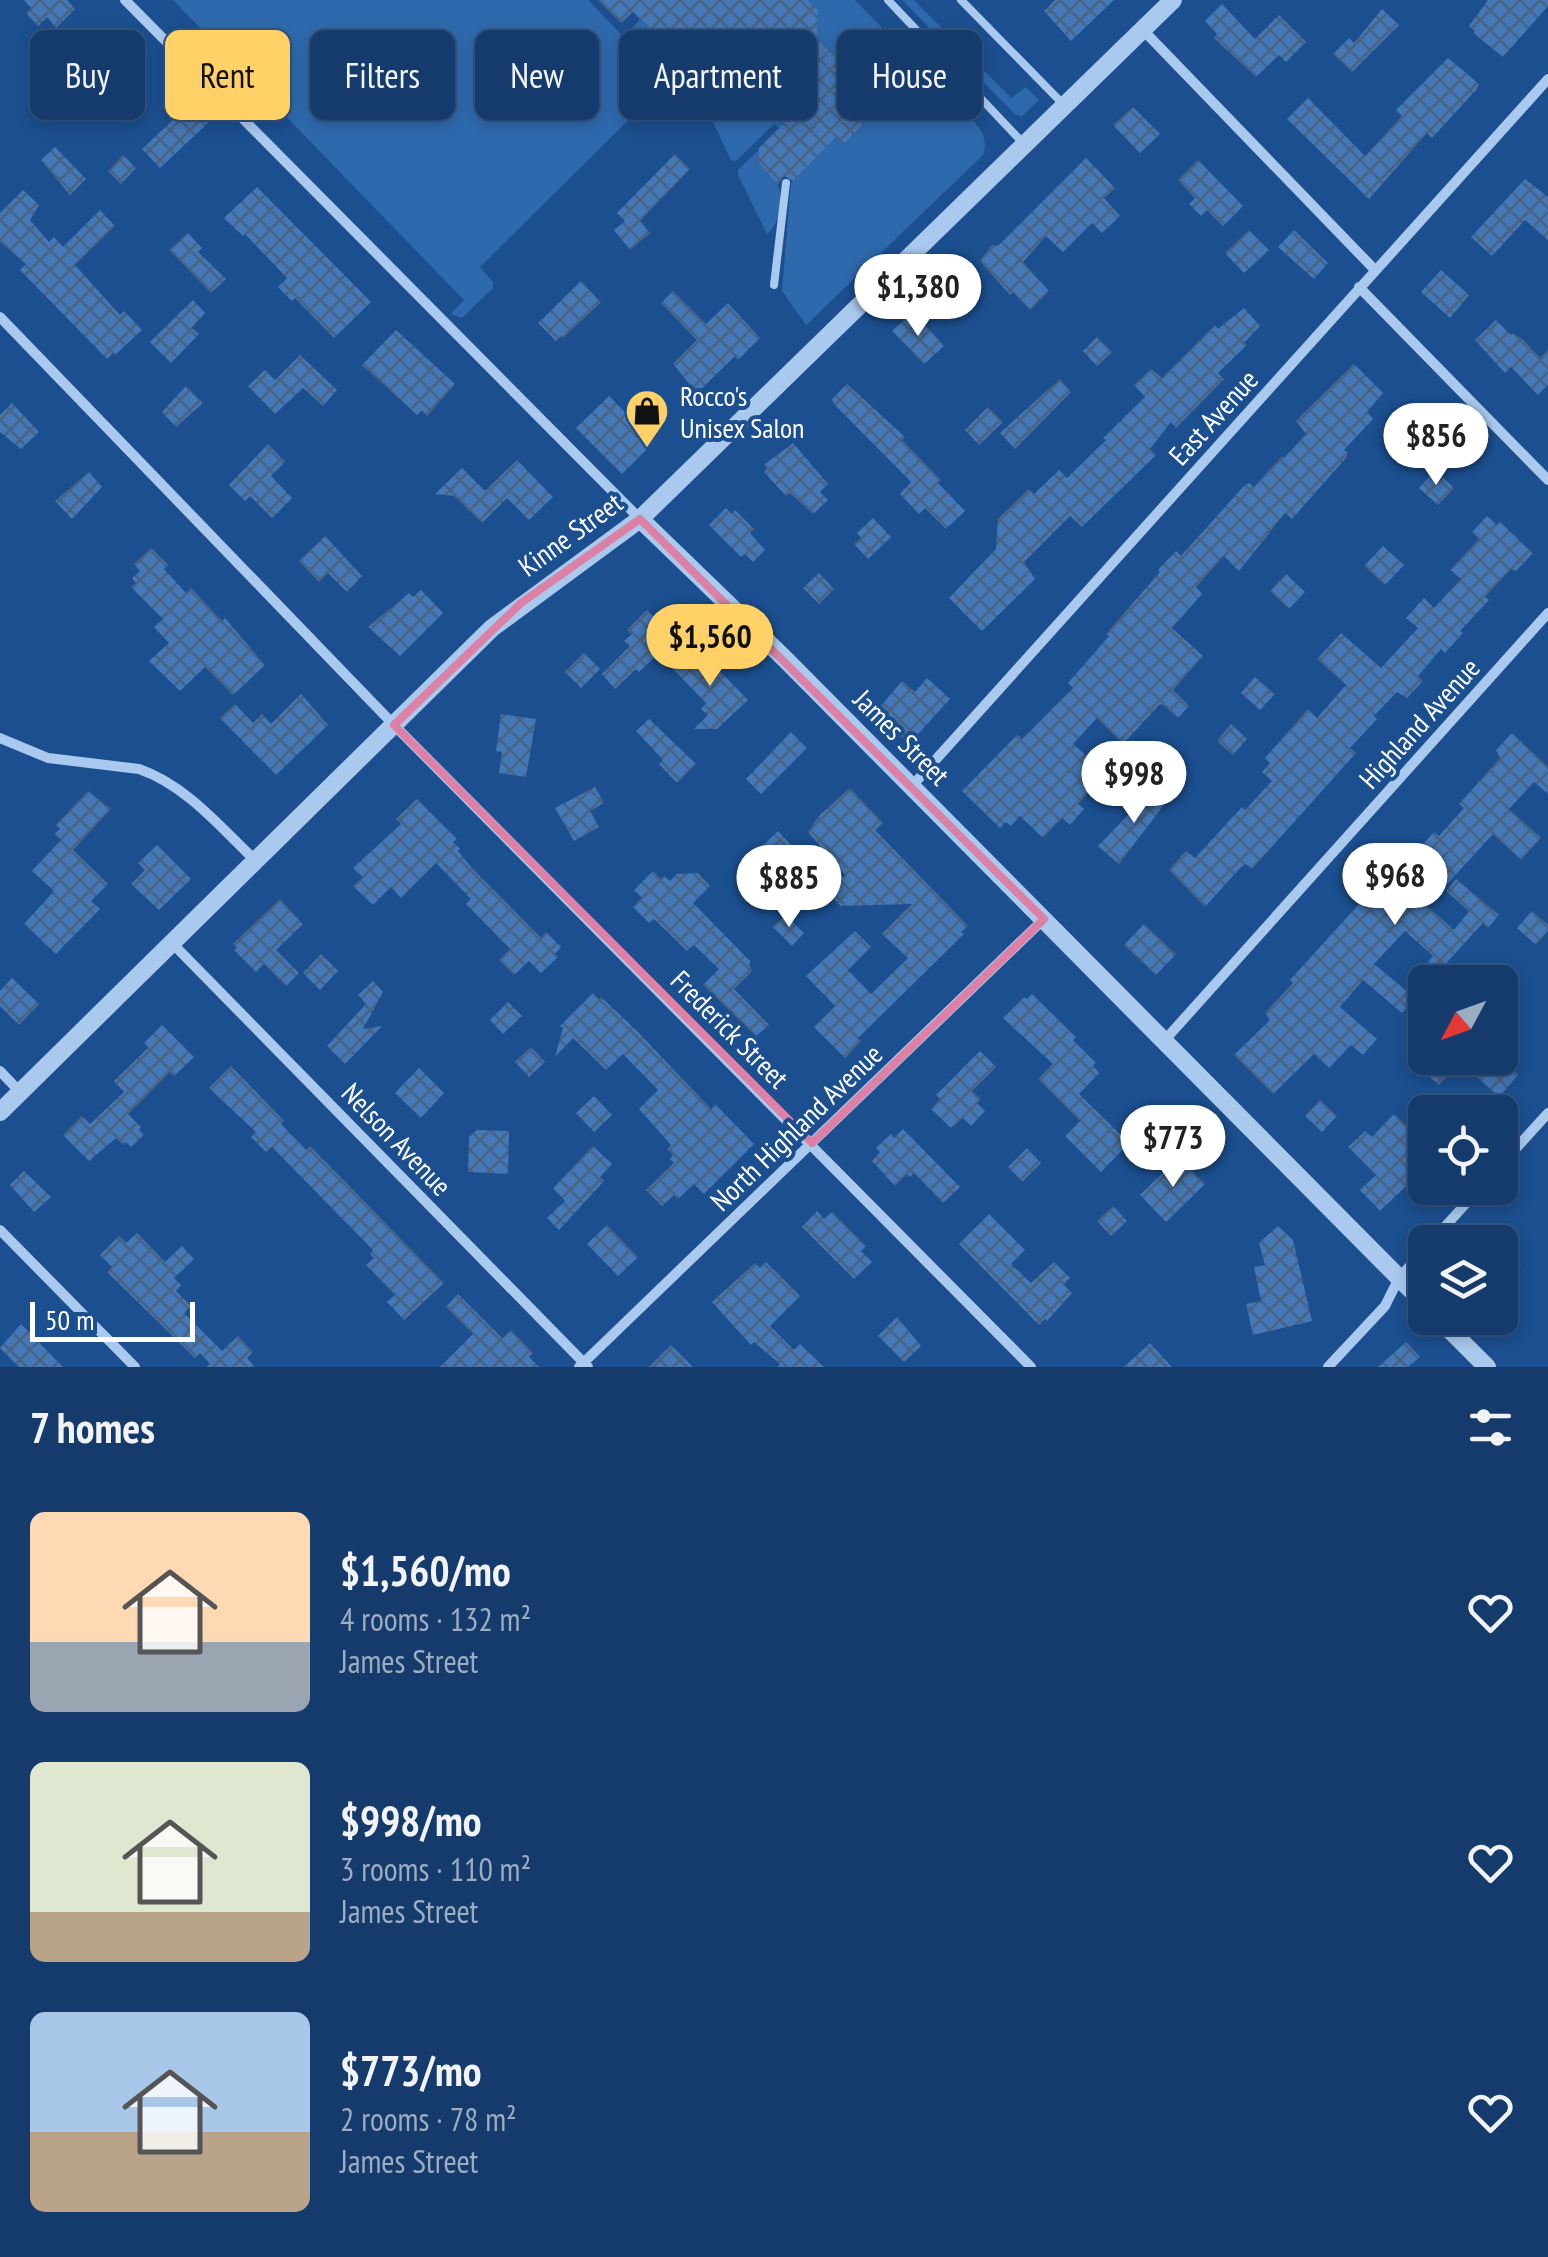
<!DOCTYPE html>
<html lang="en">
<head>
<meta charset="utf-8">
<style>
  :root { --surface:#143b6b; --page:#214673; --text:#f1f3f6; --muted:#9dadc1; --line:#33557e; --accent:#ffd166 }
  body { margin:0; font-family:"PT Sans Narrow",sans-serif; background:var(--page); color:var(--text); height:100vh; display:flex; flex-direction:column; font-size:38px; white-space:nowrap }
  * { box-sizing:border-box; margin:0 }
  p { font-size:32px; color:var(--muted) }
  .icon { flex:none; width:55px; height:55px; fill:none; stroke:currentColor; stroke-width:2; stroke-linecap:round; stroke-linejoin:round }
  .map { position:relative; height:1367px; overflow:hidden }
  .details { display:flex; flex-direction:column; background:var(--surface); flex:1 }
  .details>* { flex:none }
  .top-card { position:absolute; left:30px; top:30px; width:1000px; height:90px; display:flex; gap:20px }
  .needle { width:65px; rotate:229deg }
  .fabs { position:absolute; left:1408px; top:965px; display:grid; gap:20px }
  .fabs a { display:grid; place-items:center; width:110px; height:110px; border-radius:15px; background:var(--surface); box-shadow:0 5px 15px #0003,0 0 0 2px var(--line); font-size:50px }
  .scale { position:absolute; left:30px; bottom:25px; width:165px; box-sizing:border-box; padding-left:10px; border:5px solid #fff; border-top:0; font-size:28px; line-height:35px; white-space:nowrap; color:#fff; -webkit-text-stroke:8px #1b4f8f; paint-order:stroke }
  .price { position:absolute; translate:-50% -85px; padding:0 22px; border-radius:35px; background:#fff; color:#222; font-size:32px; line-height:65px; filter:drop-shadow(0 2px 5px #0008) }
  .price::after { content:''; position:absolute; left:50%; top:60px; width:30px; height:22px; margin-left:-15px; background:inherit; clip-path:polygon(0 0,100% 0,50% 100%) }
  .price.active { background:var(--accent); color:#111 }
  ul { padding:0; list-style:none }
  li { display:flex; align-items:center; gap:30px; height:250px; padding:0 30px }
  li span { display:grid; place-items:center; flex:none; width:280px; height:200px; border-radius:15px; color:#555 }
  li>.icon { margin-inline-start:auto }
  span .icon { width:120px; height:120px; fill:#fffc; stroke-width:1 }
  li b { font-size:42px }
  h2 { display:flex; justify-content:space-between; align-items:center; height:120px; padding:0 30px; font-size:42px }
  .tag { padding:0 35px; border-radius:15px; background:var(--surface); box-shadow:0 5px 15px #0003,0 0 0 2px var(--line); font-size:35px; line-height:90px }
  .tag.active { background:var(--accent); color:#111 }
  .map>svg:first-child { display:block }
  .green { fill:#2e69ad }
  .building { fill:url(#building-cross-hatch) }
  .lines { fill:none; stroke-linecap:round; stroke-linejoin:round }
  .service { stroke:#a9c9ee; stroke-width:8 }
  .minor { stroke:#a9c9ee; stroke-width:10 }
  .tertiary { stroke:#a9c9ee; stroke-width:18 }
  .marked { fill:none; stroke:#dd80a5; stroke-width:8; stroke-linejoin:round }
  .labels { text-anchor:middle; dominant-baseline:central; stroke-width:8; stroke-linejoin:round; paint-order:stroke }
  .poi-label { font-size:28px; fill:#fff; stroke:#1b4f8f; text-anchor:start }
  .street-label { font-size:28px; fill:#fff; stroke:#1b4f8f }
</style>
</head>
<body>
<div class="map">
<svg width="1548" height="1367" viewBox="0 0 1548 1367">
  <defs>
    <pattern id="building-cross-hatch" width="8" height="8" patternUnits="userSpaceOnUse" patternTransform="scale(2.5)"><rect width="8" height="8" fill="#4478b7"/><path d="M0 0l8 8M0 8l8-8" fill="none" stroke="#486282"/></pattern>
  </defs>
  <rect width="100%" height="100%" fill="#1b4f8f"/>
  <path class="green" d="M173 0H588L665 80 664 85 480 267 493 282V288L462 318 451 314 464 300Z
    M808 0H855L952 100 949 103 914 107 902 96V67L878 42 859 41 840 60 817 37 818 10Z
    M902 0H914L1011 98 1026 87 1039 100 1022 116 1015 114Z
    M640 19 672 51 664 59H657L633 35 632 29Z
    M724 76 740 82 743 78 786 122 779 128 774 124 736 161 731 160 702 99Z
    M891 97 915 115 962 111C977 124 990 135 983 155L806 325 782 291 791 183 836 137 844 144Z
    M759 150 758 162C765 169 777 178 779 188 783 203 779 225 767 234L738 175V170Z"/>
  <path class="building" d="M24 0H67L75 9 56 28 47 17 38 26 26 13 31 8Z
    M598 0H808L818 10 817 37 845 65 862 48H876L896 69 895 83 885 94 889 98 844 144 836 137 793 181 784 176 778 184 758 162 759 148 786 121 727 62 704 84 633 12 621 23Z
    M1055 0H1114L1071 41 1044 11Z
    M1488 0H1548V6L1503 57 1473 33 1475 31 1469 26Z
    M1222 4 1255 39 1279 15 1306 42 1286 62 1279 55 1256 77 1214 38 1217 34 1205 21Z
    M1382 9 1399 25 1352 72 1333 54 1349 38 1354 43Z
    M108 33 126 52 107 70 118 81 103 95 92 83 96 79 85 68 91 49Z
    M1448 58 1479 84 1476 90 1432 138 1427 133 1369 199 1287 119 1308 98 1365 156 1402 116 1396 110Z
    M189 105 208 123 160 168 142 149Z
    M1133 107 1160 134 1140 153 1113 125Z
    M55 147 86 179 70 195 41 160Z
    M675 154 690 169 640 221 650 233 630 250 614 230 625 221 617 213Z
    M123 155 136 168 121 184 108 171Z
    M1086 158 1115 188 1104 198 1120 216 1102 233 1092 223 1063 252 1046 236 1023 262 1049 291 1030 310 1013 292 1010 295 980 261 992 245 998 246Z
    M1198 160 1243 206 1223 226 1207 210 1201 216 1189 204 1195 198 1178 180Z
    M1525 179 1548 197V240L1525 220 1492 256 1471 237Z
    M257 187 371 302 334 338 295 298 292 301 278 287 287 278 245 234 243 236 224 218Z
    M23 190 39 205 30 220 49 242 54 237 63 247 100 210 115 226 75 265 120 315 124 311 142 330 115 355 113 353 107 359 20 270 26 264 0 242V213Z
    M1249 230 1269 250 1244 273 1225 253Z
    M1294 230 1328 263 1314 279 1278 247Z
    M188 233 202 248 198 252 226 279 211 293 169 250Z
    M1441 270 1469 295 1450 318 1421 292Z
    M581 281 601 302 563 338 561 336 556 341 538 323Z
    M673 291 706 324 728 303 760 338 738 360 735 356 697 393 673 364 697 340 661 303Z
    M193 300 205 313 192 328 199 334 171 363 150 342Z
    M1244 308 1260 326 1244 343 1247 345 1218 373 1224 379 1176 428 1171 422 1150 449 1156 455 1082 527 1070 516 1024 562 1035 579 982 631 949 598 996 549 998 519 1029 489 1034 494 1059 470 1067 478 1106 440 1103 438 1145 397 1134 385 1151 369 1162 378 1215 325 1218 329Z
    M908 316 914 323 919 318 944 346 924 364 892 331Z
    M1496 320 1511 335 1513 333 1522 339 1540 358 1548 350V385L1538 395 1511 367 1505 373 1475 340Z
    M396 330 455 384 427 416 422 410 417 415 362 365Z
    M1097 337 1112 352 1097 366 1083 351Z
    M300 355 337 390 323 406 303 388 275 414 248 386 265 370 275 380Z
    M1354 364 1383 393 1367 412 1373 419 1344 450 1348 453 1345 459 1292 519 1285 513 1239 571 1224 556 1196 587 1202 594 1172 628 1203 656 1173 690 1189 706 1178 718 1162 704 1159 705 1123 744 1097 718 1073 744 1106 773 1078 804 1084 809 1070 825 1062 818 1043 838 1020 816 1011 826 1006 822 1000 828 962 791 1017 735 1022 739 1073 688 1068 683 1109 636 1106 634 1160 572 1158 570 1176 551 1181 556 1243 487 1249 483 1254 487 1282 456 1284 458 1306 434 1296 421Z
    M1060 379 1071 392 1015 449 1000 433Z
    M847 384 905 437 902 440 941 480 938 483 965 511 946 529 925 508 919 514 900 494 911 482 834 404 832 399Z
    M186 386 203 403 176 427 162 412Z
    M609 396 654 442 622 474 576 428Z
    M12 403 39 432 21 449 0 432V415Z
    M988 407 1003 422 979 445 965 430Z
    M793 443 828 484 820 492 828 500 813 514 790 493 786 496 764 472 767 469 764 465Z
    M268 444 285 462 271 476 292 498 272 518 250 496 245 501 229 485Z
    M517 460 553 497 529 520 507 498 482 523 454 496 435 494 462 468 485 491Z
    M1435 470 1454 488 1438 505 1419 488Z
    M89 472 102 487 72 519 55 501Z
    M726 508 732 514 735 510 754 529 750 533 765 550 753 562 745 554 741 557 709 525Z
    M1487 516 1497 525 1500 522 1533 553 1516 571 1511 569 1485 597 1489 600 1460 631 1463 633 1445 653 1441 649 1418 676 1423 681 1407 698 1397 692 1374 716 1377 719 1350 748 1356 753 1252 869 1246 864 1240 868 1205 907 1169 870 1186 851 1195 858 1242 807 1245 810 1272 781 1262 772 1270 763 1265 758 1308 709 1317 718 1346 685 1317 659 1341 633 1381 668 1418 628 1406 618 1424 598 1434 608 1461 579 1450 570 1479 539 1472 532Z
    M873 518 891 537 868 559 854 544 861 538 857 533Z
    M325 536 362 576 347 592 328 573 319 582 299 561Z
    M1383 546 1404 565 1385 585 1364 566Z
    M151 548 168 565 164 569 186 593 191 588 222 621 225 618 265 665 233 695 205 667 180 691 149 661 169 643 154 627 163 619 131 587 136 583 132 578 140 571 134 564Z
    M819 573 834 589 819 604 803 588Z
    M1286 574 1305 592 1289 609 1270 591Z
    M421 590 443 613 400 656 368 627 409 593 413 597Z
    M647 610 664 628 659 633 669 643 639 672 636 669 615 689 602 674 630 646 624 641 632 634 627 630Z
    M692 647 700 656 702 653 748 700 717 729H694L708 715 701 709 706 703 672 668Z
    M584 653 600 669 581 688 565 672Z
    M1255 677 1275 694 1260 710 1241 693Z
    M927 678 950 699 909 744 878 716 882 711 879 708 902 681 915 692Z
    M301 694 328 725 276 775 220 718 235 704 253 723 262 714 271 724Z
    M501 714 536 719 526 777 499 773 502 752 496 751Z
    M649 719 696 764 677 783 659 764 663 760 636 731Z
    M1231 724 1247 739 1233 755 1217 741Z
    M791 732 807 748 761 794 746 779Z
    M1512 733 1548 767V794L1534 782 1509 809 1541 838 1521 860 1493 834 1427 906 1454 930 1469 911 1446 891 1456 879 1499 915 1488 928 1483 923 1439 971 1428 962 1433 956 1405 931 1374 964 1415 998 1402 1013 1363 980 1340 1007 1377 1039 1363 1055 1351 1045 1329 1068 1314 1054 1273 1094 1234 1055 1270 1020 1265 1013 1293 983 1290 980 1390 870 1395 875 1434 832 1439 836 1464 808 1459 804 1500 758 1496 750Z
    M1156 786 1169 798 1119 864 1098 846Z
    M595 787 604 803 590 811 599 827 574 841 555 808Z
    M850 788 883 823 875 830 968 926 961 932 964 934 858 1038 861 1041 845 1058 814 1027 835 1006 806 976 855 931 871 947 848 970 871 994 908 958 882 934 912 904 841 906 827 893 845 875 808 832 820 815Z
    M88 791 111 809 73 850 108 884 91 901 100 909 56 954 24 924 54 891 32 871 61 840 54 834 60 829 56 825Z
    M417 799 457 839 453 842 460 849 458 851 471 867 541 938 546 932 561 947 555 954 558 957 541 973 529 961 514 975 499 960 510 949 466 904 471 899 436 863 401 898 391 887 373 905 353 886 363 877 353 868 401 824 396 819Z
    M778 831 796 850 773 872 755 853Z
    M157 845 191 879 159 910 131 884 145 870 138 863Z
    M653 871 661 879 664 876 670 881 677 874 698 873 710 886 693 903 751 962 749 964 752 971 734 989 769 1025 756 1036 703 985 719 969 694 945 687 951 654 919 649 923 633 907 642 898 634 890Z
    M280 899 303 924 276 950 299 973 286 986 264 964 256 972 234 950 237 948 233 944Z
    M1532 911 1548 925V931L1536 945 1517 928Z
    M785 915 804 933 792 946 773 927Z
    M1144 924 1176 954 1156 975 1124 945Z
    M321 954 338 971 320 990 303 973Z
    M12 978 39 1004 19 1025 0 1006V991Z
    M373 981 383 992 363 1029 382 1026 345 1064 327 1046 366 1004 358 995Z
    M593 993 599 999 601 997 638 1032 711 1109 715 1104 754 1144 704 1194 694 1184 678 1199 674 1195 662 1206 646 1190 674 1163 670 1159 673 1155 667 1149 671 1145 639 1109 658 1090 623 1054 606 1070 573 1038 555 1057 563 1028 560 1026Z
    M1032 994 1076 1037 1073 1040 1096 1063 1093 1066 1099 1073 1079 1094 1129 1143 1101 1172 1065 1136 1080 1121 1038 1079 1053 1064 1003 1018 1024 997 1027 999Z
    M508 1002 522 1016 503 1034 490 1020Z
    M162 1025 194 1057 174 1076 170 1072 128 1114 141 1127 139 1130 144 1135 131 1147 126 1142 123 1145 116 1138 89 1161 63 1135 82 1116 90 1124 124 1092 114 1081 148 1048 144 1043Z
    M531 1047 545 1062 529 1077 515 1062Z
    M980 1051 996 1067 972 1091 981 1099 977 1103 985 1111 971 1126 963 1118 951 1128 931 1109 940 1099 936 1095Z
    M1409 1058H1499L1518 1075 1499 1097 1460 1062 1439 1085Z
    M231 1066 284 1121 281 1124 306 1150 310 1146 444 1283 404 1320 387 1302 395 1295 366 1265 374 1258 370 1254 373 1250 272 1147 266 1152 251 1137 256 1132 209 1088Z
    M419 1068 444 1093 421 1118 395 1093Z
    M594 1096 612 1115 594 1132 576 1113Z
    M1320 1100 1337 1116 1322 1132 1305 1116Z
    M1394 1114 1425 1143V1168L1380 1211 1360 1190 1376 1175 1348 1147 1365 1131 1372 1137Z
    M903 1129 960 1187 943 1203 914 1173 910 1177 907 1174 895 1186 872 1161 880 1152 876 1148 891 1134 894 1138Z
    M477 1130 509 1131 508 1174 468 1172 469 1137Z
    M593 1146 612 1164 600 1177 604 1181 559 1230 547 1218 565 1201 553 1188Z
    M1027 1148 1041 1163 1022 1182 1008 1167Z
    M1179 1157 1205 1184 1166 1222 1140 1195Z
    M24 1171 51 1197 34 1212 10 1185Z
    M1113 1206 1127 1221 1111 1236 1097 1221Z
    M817 1211 824 1219 832 1212 866 1246 861 1251 872 1262 854 1279 802 1227Z
    M989 1214 1025 1250 1011 1264 1031 1283 1054 1262 1070 1278 1064 1284 1072 1293 1047 1321 1045 1319 1039 1325 959 1244Z
    M607 1225 638 1257 618 1276 587 1244Z
    M1278 1226 1293 1240 1312 1321 1253 1335 1246 1304 1261 1301 1254 1267 1265 1265 1259 1243Z
    M137 1233 165 1262 182 1246 194 1259 174 1278 181 1285 176 1291 191 1306 184 1313 222 1351 238 1336 253 1352 247 1358 255 1367H206L210 1364 200 1353 195 1358 107 1272 112 1267 100 1255 119 1236 126 1243Z
    M1500 1246 1521 1266 1516 1270 1520 1274 1513 1281 1520 1288 1500 1310Z
    M766 1262 800 1296 770 1326 794 1350 800 1344 824 1367H777L780 1364 754 1342 751 1345 712 1302 755 1263 760 1268Z
    M458 1294 502 1338 511 1330 533 1353 529 1357 539 1367H440L473 1334 446 1307Z
    M897 1317 921 1346 904 1362 878 1336Z
    M21 1324 63 1367H19L0 1348Z
    M1406 1342 1420 1357 1408 1367H1378Z
    M1150 1343 1172 1367H1124Z
    M671 1345 693 1367H649Z"/>
  <g class="lines">
    <path class="service" d="M888 0 1022 142
      M961 0 1063 104
      M774 285 786 183"/>
    <path class="minor" d="M125 0 640 519
      M1143 30 1375 270
      M1359 287 1548 480
      M0 317 394 725 1031 1367
      M0 738 48 758 139 769C186 785 221 828 256 861
      M912 786 1548 79
      M172 943 588 1367
      M1164 1041 1548 613
      M0 1071 20 1092
      M1500 1166 1548 1113
      M0 1230 135 1367
      M1431 1242 1480 1188
      M579 1367 1044 919
      M1328 1367 1385 1306 1399 1278 1425 1249"/>
    <path class="tertiary" d="M640 519 784 658 1425 1304
      M0 1112 492 628 640 519 1173 0
      M1438 1318 1487 1367"/>
  </g>
  <path class="marked" d="M640 519 1044 919 812 1143 394 725 521 603Z"/>
  <defs>
    <g id="shop-pin" transform="scale(2.25)"><path d="M0 17L-7.5 6A9.5 9.5 0 1 1 7.5 6Z" fill="#ffd166" stroke="#1b4f8f"/><path d="M-5-2.5h2.3a2.7 3.5 0 0 1 5.4 0H5L5.5 6h-11ZM-1.5-2.5h3a1.5 2.3 0 0 0-3 0Z" fill="#111"/></g>
  </defs>
  <g fill-rule="evenodd">
    <use href="#shop-pin" x="647" y="411"/>
  </g>
  <g class="labels">
    <g class="poi-label">
      <text x="680" y="395">Rocco's<tspan x="680" dy="32">Unisex Salon</tspan></text>
    </g>
    <g class="street-label">
      <text transform="translate(1213 417) rotate(-48)">East Avenue</text>
      <text transform="translate(570 534) rotate(-36)">Kinne Street</text>
      <text transform="translate(1419 723) rotate(-48)">Highland Avenue</text>
      <text transform="translate(902 737) rotate(45)">James Street</text>
      <text transform="translate(730 1029) rotate(45)">Frederick Street</text>
      <text transform="translate(796 1127) rotate(-44)">North Highland Avenue</text>
      <text transform="translate(397 1139) rotate(46)">Nelson Avenue</text>
    </g>
  </g>
</svg>
<div class="fabs">
<a><svg class="needle" viewBox="-14 -14 28 28"><path d="M0-13l5 13h-10z" fill="#e53935"/><path d="M0 13l5-13h-10z" fill="#9dadc1"/></svg></a>
<a><svg class="icon" aria-label="locate" viewBox="0 0 24 24"><circle cx="12" cy="12" r="6"/><path d="M12 2v4M12 18v4M2 12h4M18 12h4"/></svg></a>
<a><svg class="icon" aria-label="layers" viewBox="0 0 24 24"><path d="M12 4l9 5-9 5-9-5zM3 14l9 5 9-5"/></svg></a>
</div>
<div class="scale">50 m</div>
<b class="price" style="left:918px;top:339px">$1,380</b>
<b class="price" style="left:1436px;top:488px">$856</b>
<b class="price active" style="left:710px;top:689px">$1,560</b>
<b class="price" style="left:1134px;top:826px">$998</b>
<b class="price" style="left:1395px;top:928px">$968</b>
<b class="price" style="left:789px;top:930px">$885</b>
<b class="price" style="left:1173px;top:1190px">$773</b>
<div class="top-card">
<a class="tag">Buy</a>
<a class="tag active">Rent</a>
<a class="tag">Filters</a>
<a class="tag">New</a>
<a class="tag">Apartment</a>
<a class="tag">House</a>
</div>
</div>
<section class="details">
<h2>7 homes<svg class="icon" aria-label="filters" viewBox="0 0 24 24"><path d="M4 7h16M4 17h16"/><circle cx="9" cy="7" r="2"/><circle cx="15" cy="17" r="2"/></svg></h2>
<ul>
<li><span style="background:linear-gradient(#ffd9b3 65%,#9aa5b1 0)"><svg class="icon" aria-label="home" viewBox="0 0 24 24"><path d="M3 11l9-7 9 7M6 9v11h12V9"/></svg></span><div><b>$1,560/mo</b><p>4 rooms · 132 m²</p><p>James Street</p></div><svg class="icon" aria-label="heart" viewBox="0 0 24 24"><path d="M12 20l-8-8c-3-5 5-10 8-4 3-6 11-1 8 4z"/></svg></li>
<li><span style="background:linear-gradient(#dfe7d0 75%,#b9a48a 0)"><svg class="icon" aria-label="home" viewBox="0 0 24 24"><path d="M3 11l9-7 9 7M6 9v11h12V9"/></svg></span><div><b>$998/mo</b><p>3 rooms · 110 m²</p><p>James Street</p></div><svg class="icon" aria-label="heart" viewBox="0 0 24 24"><path d="M12 20l-8-8c-3-5 5-10 8-4 3-6 11-1 8 4z"/></svg></li>
<li><span style="background:linear-gradient(#a9c7e8 60%,#b9a48a 0)"><svg class="icon" aria-label="home" viewBox="0 0 24 24"><path d="M3 11l9-7 9 7M6 9v11h12V9"/></svg></span><div><b>$773/mo</b><p>2 rooms · 78 m²</p><p>James Street</p></div><svg class="icon" aria-label="heart" viewBox="0 0 24 24"><path d="M12 20l-8-8c-3-5 5-10 8-4 3-6 11-1 8 4z"/></svg></li>
</ul>
</section>
</body>
</html>
